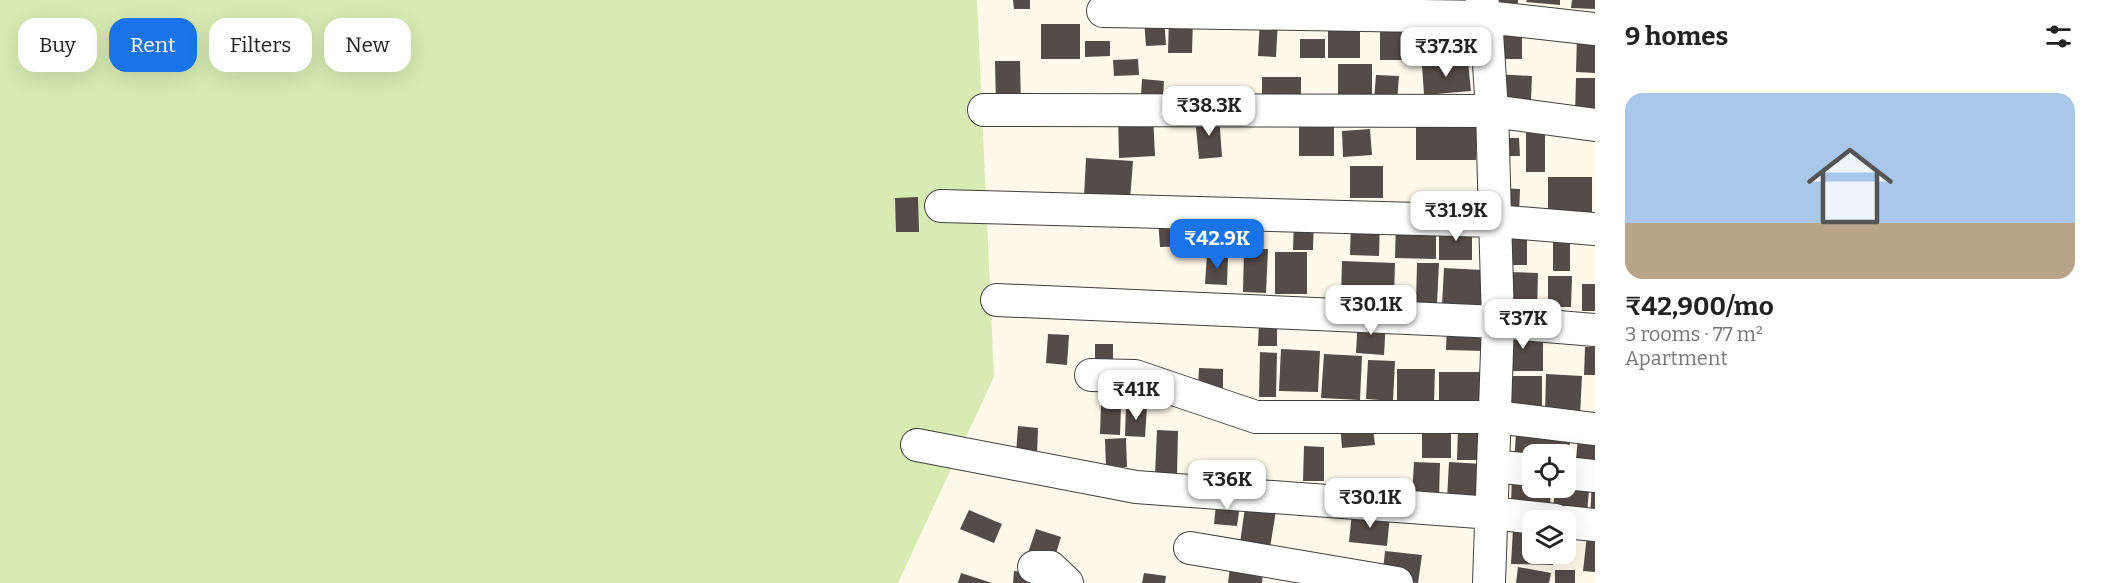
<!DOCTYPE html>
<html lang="en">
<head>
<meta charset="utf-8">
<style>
  :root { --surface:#fff; --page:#f6f6f6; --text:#222; --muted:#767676; --accent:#1a73e8 }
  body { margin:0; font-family:Bitter,serif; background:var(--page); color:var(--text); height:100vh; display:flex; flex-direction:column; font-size:22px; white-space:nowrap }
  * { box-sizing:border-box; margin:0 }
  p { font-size:20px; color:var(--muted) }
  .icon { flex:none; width:33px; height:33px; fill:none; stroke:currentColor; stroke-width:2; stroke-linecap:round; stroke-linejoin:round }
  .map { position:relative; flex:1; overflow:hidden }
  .details { display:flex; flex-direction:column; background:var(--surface); width:510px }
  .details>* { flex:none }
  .hud { position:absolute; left:18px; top:18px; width:570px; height:54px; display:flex; gap:12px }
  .buttons { position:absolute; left:1522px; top:444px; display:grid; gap:12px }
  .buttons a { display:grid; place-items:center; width:54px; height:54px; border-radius:12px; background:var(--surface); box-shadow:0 6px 24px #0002; font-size:30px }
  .price { position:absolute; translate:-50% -51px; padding:0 14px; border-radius:12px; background:#fff; color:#222; font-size:20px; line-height:39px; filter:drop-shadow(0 2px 3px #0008) }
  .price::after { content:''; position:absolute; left:50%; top:36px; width:18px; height:14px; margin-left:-9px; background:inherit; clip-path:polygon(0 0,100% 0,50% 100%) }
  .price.on { background:var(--accent); color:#fff }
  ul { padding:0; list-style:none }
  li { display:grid; align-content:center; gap:12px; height:318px; padding:0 30px }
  li span { display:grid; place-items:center; height:186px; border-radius:18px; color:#555 }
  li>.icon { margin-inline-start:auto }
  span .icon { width:108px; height:108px; fill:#fffc; stroke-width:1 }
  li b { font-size:26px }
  h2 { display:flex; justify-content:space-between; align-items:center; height:72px; padding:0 30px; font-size:26px }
  .chip { padding:0 21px; border-radius:18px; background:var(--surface); box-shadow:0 6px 24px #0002; font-size:21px; line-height:54px }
  .chip.on { background:var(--accent); color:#fff }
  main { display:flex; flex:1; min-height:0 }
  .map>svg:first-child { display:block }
  .green { fill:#d7ebb3 }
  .building { fill:#554b48 }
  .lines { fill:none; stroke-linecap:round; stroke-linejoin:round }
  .minor-casing { stroke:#3f3f3f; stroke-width:34 }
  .minor { stroke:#fff; stroke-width:32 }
</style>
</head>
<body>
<main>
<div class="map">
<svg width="1595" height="583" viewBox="0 0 1595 583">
  <rect width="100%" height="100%" fill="#fff9eb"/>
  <path class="green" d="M0 0H977L994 377 898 583H0Z"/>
  <path class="building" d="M1013 0H1030V9H1014Z
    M1486 0H1518V3H1486Z
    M1527 0H1560V5L1526 2Z
    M1572 0H1595V9L1571 8Z
    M1169 17H1193L1192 53H1168Z
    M1328 17 1360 18V58H1328Z
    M1164 18 1166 45 1146 46 1144 19Z
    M1260 18 1278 19 1276 57 1258 56Z
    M1041 24H1080V59H1041Z
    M1380 27H1418V60H1380Z
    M1489 30H1522V59H1488Z
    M1577 35H1595V73L1576 72Z
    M1300 39H1325V58H1300Z
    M1085 41H1110V56L1085 57Z
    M1138 59 1139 75 1114 76 1113 60Z
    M995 61H1020L1021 107H996Z
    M1468 62 1471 91 1424 95 1422 65Z
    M1338 64H1372V103H1338Z
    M1493 74 1532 76 1531 100 1492 97Z
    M1376 75 1399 76 1397 102 1374 100Z
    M1262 77H1301V101H1262Z
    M1576 78H1595V116L1575 115Z
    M1142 79 1164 81 1163 97 1141 96Z
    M1153 114 1155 156 1119 158 1118 115Z
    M1219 115 1222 157 1199 159 1195 117Z
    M1299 123H1334V156H1299Z
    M1416 123H1476V160H1416Z
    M1370 129 1372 155 1343 157 1342 131Z
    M1526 133H1545V172H1526Z
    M1496 138H1519L1520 156H1496Z
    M1086 158 1133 161 1130 200 1084 197Z
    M1350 166H1383V198H1350Z
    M1548 177H1592V222L1548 223Z
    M1497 188 1520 189 1519 214 1496 213Z
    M918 197 919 232H896L895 198Z
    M1193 216 1194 246 1160 247 1158 218Z
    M1294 218H1314L1313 250H1293Z
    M1351 220 1380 221 1379 256 1350 255Z
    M1396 221H1436V259L1395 258Z
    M1472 223V260H1439V224Z
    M1499 225 1527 226V265H1499Z
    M1553 232H1570V271H1553Z
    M1244 249H1268L1266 293 1243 292Z
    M1275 252H1307V294H1275Z
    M1207 254 1228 255 1227 285 1205 284Z
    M1342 261 1395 263 1394 299 1341 297Z
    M1417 263H1439L1437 304 1416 303Z
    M1444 268 1482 270 1481 307 1442 305Z
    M1507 272 1538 273 1537 314 1505 313Z
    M1548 276H1572L1571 307H1548Z
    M1582 284H1595V311H1582Z
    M1358 318 1386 319 1384 355 1356 353Z
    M1259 321H1277V346H1258Z
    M1447 321 1486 323 1485 351 1446 350Z
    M1504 329H1543V371H1503Z
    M1048 334 1069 335 1067 365 1046 363Z
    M1095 344H1113V372H1095Z
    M1585 347H1595V375H1584Z
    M1281 349 1320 351 1318 392 1279 391Z
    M1260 352 1277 353 1276 397H1259Z
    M1324 354 1362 356 1360 400 1321 398Z
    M1368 360 1395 361 1393 401 1366 399Z
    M1199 368 1223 369V389L1198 388Z
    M1397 369H1435L1434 403H1397Z
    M1439 372H1488V403H1439Z
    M1546 374 1582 376 1580 416 1545 415Z
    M1508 376H1542V410H1508Z
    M1101 404 1121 405 1120 435 1100 434Z
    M1126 405 1147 406 1145 437 1125 436Z
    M1372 421 1375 445 1342 448 1340 424Z
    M1422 424 1451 425V458H1422Z
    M1018 426 1038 428 1037 455 1016 454Z
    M1458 426H1488L1487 460H1457Z
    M1157 430 1178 431 1177 476 1155 475Z
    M1516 432 1570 433 1569 468H1566V454H1533L1514 466Z
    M1126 438 1127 467 1106 468 1105 439Z
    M1578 438 1595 439V472L1575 470Z
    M1304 446 1324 447V481H1303Z
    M1414 462 1440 463 1439 497 1412 496Z
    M1449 462 1483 464 1481 501 1447 499Z
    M1512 473H1533V488H1551L1550 507 1511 506Z
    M1590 479 1587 513 1553 511 1555 488H1566Z
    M1592 479H1595V518H1590Z
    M1217 495 1241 498 1237 526 1214 524Z
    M1246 500 1277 504 1270 548 1240 543Z
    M969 510 1002 524 994 543 960 529Z
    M1352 512 1390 515 1387 546 1349 542Z
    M1036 529 1061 537 1052 567 1026 559Z
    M1513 529H1533V554H1553V565L1511 564Z
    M1587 535 1595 536V572L1583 571Z
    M1385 551 1422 555 1418 583 1382 580Z
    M1230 567 1263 571 1262 583H1228Z
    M1518 567 1551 573 1549 583H1516Z
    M1555 570H1575V583H1555Z
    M1014 571 1033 573V583H1013Z
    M961 573 992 583H958Z
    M1144 573 1166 576 1165 583H1142Z"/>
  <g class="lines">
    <g class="minor-casing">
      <path id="minor" d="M1482 0 1486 17 1492 111 1498 322 1489 583
        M1103 11 1486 17 1595 29
        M984 110 1492 111 1595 125
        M941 206 1495 221 1595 229
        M997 300 1498 322 1595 330
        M1091 375 1135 376 1256 417H1495L1595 429
        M917 445 1136 487 1492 513 1555 520
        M1493 466 1533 470
        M1566 473 1595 476
        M1566 522 1595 525
        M1190 548 1397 583
        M1034 567H1050L1067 583"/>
    </g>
    <use href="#minor" class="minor"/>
  </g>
</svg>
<div class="buttons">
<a><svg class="icon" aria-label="locate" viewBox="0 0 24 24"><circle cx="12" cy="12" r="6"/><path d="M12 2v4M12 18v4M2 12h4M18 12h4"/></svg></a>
<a><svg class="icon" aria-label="layers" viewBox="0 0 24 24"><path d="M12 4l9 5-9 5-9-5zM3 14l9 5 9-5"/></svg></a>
</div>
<b class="price" style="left:1446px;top:78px">₹37.3K</b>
<b class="price" style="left:1209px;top:137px">₹38.3K</b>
<b class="price" style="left:1456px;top:242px">₹31.9K</b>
<b class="price on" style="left:1217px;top:270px">₹42.9K</b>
<b class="price" style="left:1371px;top:336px">₹30.1K</b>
<b class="price" style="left:1523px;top:350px">₹37K</b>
<b class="price" style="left:1136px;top:421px">₹41K</b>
<b class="price" style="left:1227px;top:511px">₹36K</b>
<b class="price" style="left:1370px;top:529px">₹30.1K</b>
<div class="hud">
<a class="chip">Buy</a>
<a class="chip on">Rent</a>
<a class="chip">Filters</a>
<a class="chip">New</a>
</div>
</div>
<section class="details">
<h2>9 homes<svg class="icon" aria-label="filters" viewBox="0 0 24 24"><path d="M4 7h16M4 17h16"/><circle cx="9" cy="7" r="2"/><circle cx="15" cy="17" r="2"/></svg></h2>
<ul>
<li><span style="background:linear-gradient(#a9c7e8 70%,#b9a48a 0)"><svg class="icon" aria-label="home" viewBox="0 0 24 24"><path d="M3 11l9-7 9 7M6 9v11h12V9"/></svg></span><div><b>₹42,900/mo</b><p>3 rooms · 77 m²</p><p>Apartment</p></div></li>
</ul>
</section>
</main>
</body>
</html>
